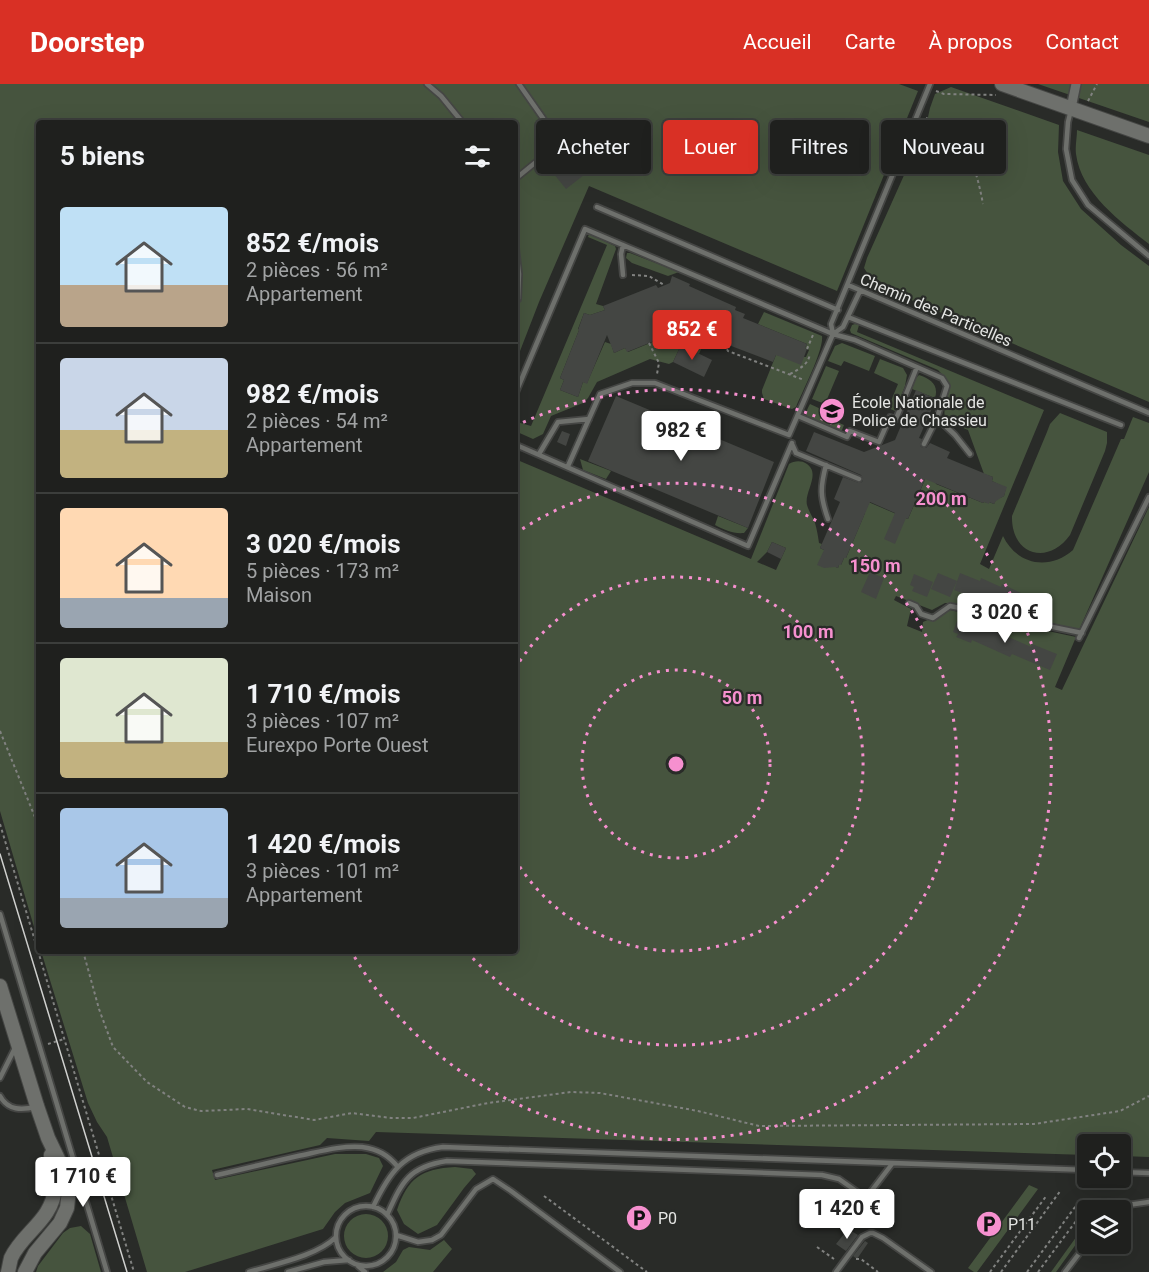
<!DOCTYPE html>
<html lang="fr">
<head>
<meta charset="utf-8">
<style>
  :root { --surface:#1f201e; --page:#272827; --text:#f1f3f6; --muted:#a1a3a4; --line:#3c3e3c; --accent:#d93025 }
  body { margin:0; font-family:Roboto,sans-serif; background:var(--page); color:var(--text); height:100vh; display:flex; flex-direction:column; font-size:22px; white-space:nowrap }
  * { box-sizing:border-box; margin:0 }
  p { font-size:20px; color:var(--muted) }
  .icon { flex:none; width:33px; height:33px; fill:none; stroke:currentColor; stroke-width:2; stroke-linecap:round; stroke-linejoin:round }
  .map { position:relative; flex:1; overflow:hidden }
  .drawer { position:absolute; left:36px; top:36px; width:482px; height:834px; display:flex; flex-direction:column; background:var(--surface); border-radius:6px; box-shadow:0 6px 24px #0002,0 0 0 2px var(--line) }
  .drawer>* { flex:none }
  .top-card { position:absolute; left:536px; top:36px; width:524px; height:54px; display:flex; gap:12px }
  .tools { position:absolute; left:1077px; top:1050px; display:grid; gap:12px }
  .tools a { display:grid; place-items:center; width:54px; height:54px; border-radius:6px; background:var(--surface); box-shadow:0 6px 24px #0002,0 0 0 2px var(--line); font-size:30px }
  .price { position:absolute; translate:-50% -51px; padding:0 14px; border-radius:6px; background:#fff; color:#222; font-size:20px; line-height:39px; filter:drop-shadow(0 2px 3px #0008) }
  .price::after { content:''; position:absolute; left:50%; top:36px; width:18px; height:14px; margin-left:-9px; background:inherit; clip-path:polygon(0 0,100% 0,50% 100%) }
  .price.on { background:var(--accent); color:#fff }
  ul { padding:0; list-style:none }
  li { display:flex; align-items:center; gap:18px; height:150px; padding:0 24px }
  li+li { border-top:2px solid var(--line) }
  li span { display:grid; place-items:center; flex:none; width:168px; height:120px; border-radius:6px; color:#555 }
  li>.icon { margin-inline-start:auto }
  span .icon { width:72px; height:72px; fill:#fffc; stroke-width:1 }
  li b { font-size:26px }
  h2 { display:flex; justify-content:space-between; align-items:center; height:72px; padding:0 24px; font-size:26px }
  .pill { padding:0 21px; border-radius:6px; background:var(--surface); box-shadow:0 6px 24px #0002,0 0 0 2px var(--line); font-size:21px; line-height:54px }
  .pill.on { background:var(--accent); color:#fff }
  header { display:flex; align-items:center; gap:36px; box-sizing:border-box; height:84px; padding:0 30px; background:var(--accent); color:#fff }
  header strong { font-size:28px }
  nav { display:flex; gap:33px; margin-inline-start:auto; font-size:21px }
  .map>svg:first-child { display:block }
  .green { fill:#46543e; fill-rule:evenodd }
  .building { fill:#444643 }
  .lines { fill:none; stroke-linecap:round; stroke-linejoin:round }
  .lane-casing { stroke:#454644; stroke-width:8 }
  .street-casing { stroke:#454644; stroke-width:12 }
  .secondary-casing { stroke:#454644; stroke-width:16 }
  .path { stroke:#818280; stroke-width:2; stroke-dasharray:3 3; stroke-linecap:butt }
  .lane { stroke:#6e706c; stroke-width:4.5 }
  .street { stroke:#6e706c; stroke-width:9 }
  .secondary { stroke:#6e706c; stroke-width:14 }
  .tram { stroke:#d0d1cf; stroke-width:1.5 }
  .ring { fill:none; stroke:#f690cf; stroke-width:3; stroke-dasharray:3 6 }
  .labels { text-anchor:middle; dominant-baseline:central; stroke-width:4.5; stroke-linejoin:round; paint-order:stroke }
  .street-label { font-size:16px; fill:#e5e6e4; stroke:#292b28 }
  .poi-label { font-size:16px; fill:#e5e6e4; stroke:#292b28; text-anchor:start }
  .centre { fill:#f690cf; stroke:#292b28; stroke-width:3 }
  .ring-label { font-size:18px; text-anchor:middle; font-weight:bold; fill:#f690cf; stroke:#292b28; stroke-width:4.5; stroke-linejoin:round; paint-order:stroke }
</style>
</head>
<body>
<header>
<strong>Doorstep</strong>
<nav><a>Accueil</a><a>Carte</a><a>À propos</a><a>Contact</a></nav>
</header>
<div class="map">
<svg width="1149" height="1188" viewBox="0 0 1149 1188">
  <rect width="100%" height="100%" fill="#292b28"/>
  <path class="green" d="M0 0H899L918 7 837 207 589 102 539 218 515 280 514 39H39V860L0 727Z
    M1038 0H1149V38Z
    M951 3 1059 41 1058 68 1063 97 1081 125 1121 161 1149 182V318L909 215 868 190 864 184 867 174 926 42 930 24 935 10Z
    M1077 46 1149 71V160C1121 138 1081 109 1076 70 1075 62 1077 54 1077 46Z
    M589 150 615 162 616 165 596 220 603 222 605 226 590 231 584 229 578 245 579 246 560 294 564 296 560 306 578 313 583 298 587 299 605 258 611 260 614 269 625 264 628 268 670 251 668 246 680 242 676 234 679 228 719 246 724 245 721 253 704 259 699 270 681 261 673 278 669 280 650 275 597 298 588 314 583 319 551 332 543 350 533 355 515 347 514 343 517 338 531 342 607 161 588 153Z
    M627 169H630L679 188 668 192 632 179 626 174Z
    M764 228 822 252C824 266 802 308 796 323L792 325 764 315 762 309V306L776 271 806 273 809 266 805 264 807 260 758 240Z
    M855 240 859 241 857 248 1044 326 980 480 989 485 1003 452C1017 481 1049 487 1073 466L1121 355H1124L1133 333 1149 339V388L1079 546 1052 539V523L1029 516 1023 533 952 519H945L932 526 896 512 894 516 911 525 907 542 922 548 923 538 950 526 1076 553 1055 603 1062 606 1149 423V1073L1121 1072 1120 1060H1088L1087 1071 376 1048 369 1057 327 1054 320 1061 212 1086 215 1096 335 1070H366L379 1074 383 1082 370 1109 345 1119 335 1128 323 1145 185 1188H147L107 1053 97 1038 88 1019 41 867H514L515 375 751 475 789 380C794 377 801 376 807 380 821 390 804 408 807 421 809 428 813 433 815 439 817 446 818 452 819 459L822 460 820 464 824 466 831 481 838 484 839 481H841L844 474H846L865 429 859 414 908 435 930 384 936 400 983 419 984 418 989 419V418L994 420 997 413 1000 414 1004 412 1006 404 992 397 993 393 984 390 968 346 949 338 945 335C941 313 960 307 938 286L851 249 850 246 852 241ZM772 458 786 464 776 486 757 478 767 468Z
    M842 259 875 272 869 287 844 277 841 282 828 277 835 262Z
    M880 275 903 284 907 291 905 302 895 327 888 324 898 300 874 289Z
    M826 282 839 287 825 320 812 315Z
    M919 291C931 295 939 301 935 314L912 305 915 295Z
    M810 320 823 326 820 331 844 341 842 346 840 347 809 335C804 330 807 326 810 320Z
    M1060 329 1107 348V359L1105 367 1070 451C1048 482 1011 471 1012 432L1047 348 1050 340Z
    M580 375 611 387 606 395 583 386Z
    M718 432 748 444 744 449C733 450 725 446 715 441Z
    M455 1083 472 1085 476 1090 464 1104 437 1141 418 1150 404 1140 397 1126C408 1094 421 1085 455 1083Z
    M1029 1101 1038 1105 977 1188H974L968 1184Z
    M344 1152a22 22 0 1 1 44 0a22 22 0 1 1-44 0Z
    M1087 1138V1145L1056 1188H1051Z
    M81 1142 90 1150 101 1188H36L38 1182 63 1149 70 1144Z
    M444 1156 452 1165 433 1188H383L396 1178 403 1166 409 1163 430 1166Z"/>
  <path class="building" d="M562 65 584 91 566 105 545 79Z
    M672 192 690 200 689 202 736 223 735 226 745 230 743 234 807 260 805 264 807 265 801 281 776 271 773 278 726 260 730 250 673 226 680 242 659 250 664 253 627 268 625 264 614 269 607 251 587 300 583 298 578 313 560 306 564 296 560 294 579 246H578L584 229 590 231 605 226 603 222 656 201 658 204 670 199Z
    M681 261 712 276 704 293 673 278Z
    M916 306 936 315 919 354 922 355 920 360 921 363 926 364 930 359 950 368 947 374 993 393 992 397 1007 403 1004 412 996 417 994 420 989 418V420L984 418 983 419 925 395 908 435 906 434 895 460 884 455 895 429 870 418 846 474H844L841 481H839L838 484 835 483 824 484 817 481 824 466 820 464 840 418 834 415 843 393 859 399 862 398 863 395 861 391 806 367 814 348 864 368 895 356Z
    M616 312 774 378 748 444 588 377Z
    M562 347 570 350 566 362 557 358Z
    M772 458 786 464 781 475 767 468Z
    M870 488 884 494 876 515 861 508Z
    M938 489 957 497 950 513 931 505Z
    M960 489 980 497 981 494 1001 503 1002 500 1021 509 1014 524 974 509 973 513 954 506Z
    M914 490 933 498 927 513 912 507 914 503 910 501Z
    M957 537 962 539 963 537 983 545 984 542 1031 563 1032 560 1057 570 1050 586 1012 570 1010 573 972 556 971 559 956 553 958 550 953 548Z
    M848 1145 858 1151 846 1167 836 1160Z
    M865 1157 868 1159 857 1175 853 1172Z"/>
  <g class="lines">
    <g class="lane-casing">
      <path id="lane" d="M427 0 441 12 463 39
        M1071 26 1068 38 1066 65 1072 96 1088 121 1149 172
        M514 96 558 60 554 50 519 0
        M597 123 838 226
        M514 148 519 190 518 215
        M623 191 621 170 623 161
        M848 201 1149 329
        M848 233 1121 341
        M833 250 831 240 930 0
        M514 313 585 145 833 250 855 256 942 294 947 302 937 334 955 351 970 370
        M798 332 847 353 850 347 879 358 890 333 896 335 917 283
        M514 360 748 462 792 359
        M792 360 796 369 859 395
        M924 360 937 334
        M539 370 558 338 589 335
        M826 381C820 404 820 412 828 435
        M568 382 600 310 632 299H655L789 351 833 250 843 243 860 207
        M909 519 916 522 921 530 933 534 950 522 1082 549
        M1079 554 1149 413
        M0 830 107 1188
        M0 994 16 962
        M0 1012C8 1027 22 1026 36 1023
        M1120 1088 1149 1089
        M217 1091C244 1085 271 1078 298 1072 318 1068 342 1061 362 1063 378 1065 388 1071 398 1083
        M336 1152a30 30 0 1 1 60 0a30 30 0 1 1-60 0Z
        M373 1123C389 1089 403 1068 443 1063L1088 1086
        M1113 1126 1121 1122 1149 1118
        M888 1130 866 1114 892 1080
        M387 1131C402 1098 408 1083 447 1077L822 1091 839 1095 866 1114
        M396 1151 418 1158 432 1156 441 1151 476 1105 493 1095 511 1107 620 1188
        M358 1182 365 1188
        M249 1188C275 1180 317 1172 336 1153
        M288 1188 324 1178 349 1176
        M836 1188 862 1153 870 1149H873L883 1154 931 1188
        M1065 1188 1088 1158"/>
    </g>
    <g class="street-casing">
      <path id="street" d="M1071 24 1076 0"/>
    </g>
    <g class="secondary-casing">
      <path id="secondary" d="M1002 0 1149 52
        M0 902 37 1022 48 1054 60 1079 69 1107 67 1124 60 1139 35 1169 25 1188
        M8 1188C9 1184 10 1178 11 1174 23 1148 53 1136 55 1103 55 1093 52 1081 51 1071"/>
    </g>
    <path class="path" d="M936 7 944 10 996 11
      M1088 17 1097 0
      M926 34C967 54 975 78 983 120
      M632 191 649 192 664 201
      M730 244 723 259 728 267 804 296
      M649 259 659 279 657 290
      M807 265 813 251
      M790 290C799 285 808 281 810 270
      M0 647 39 743
      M0 740 134 1188
      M83 867 99 925 113 963 147 998 185 1023 201 1027 247 1025 314 1036 352 1029 391 1034H413L488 1019 571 1008 600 1009 698 1027 759 1042 1034 1040 1120 1027 1149 1012
      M48 960 64 955
      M544 1112 647 1188
      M817 1163 834 1175
      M856 1175H861L878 1188
      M990 1188 1047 1111
      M1001 1188 1061 1106
      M1027 1188 1078 1119
      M1038 1188 1085 1125"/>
    <use href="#lane" class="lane"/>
    <use href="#street" class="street"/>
    <use href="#secondary" class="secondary"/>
    <path class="tram" d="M0 770 127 1188"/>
  </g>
  <g class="ring">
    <circle cx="676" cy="680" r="94"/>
    <path d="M515 585A187 187 0 1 1 515 775"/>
    <path d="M515 450A281 281 0 1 1 467 868"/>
    <path d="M515 342A375 375 0 1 1 351 867"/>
  </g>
  <defs>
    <g id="university-disc" transform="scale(1.35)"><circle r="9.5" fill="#f690cf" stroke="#292b28"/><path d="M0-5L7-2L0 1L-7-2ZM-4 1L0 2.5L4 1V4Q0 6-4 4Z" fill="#111"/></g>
    <g id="parking-disc" transform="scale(1.35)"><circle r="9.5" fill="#f690cf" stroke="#292b28"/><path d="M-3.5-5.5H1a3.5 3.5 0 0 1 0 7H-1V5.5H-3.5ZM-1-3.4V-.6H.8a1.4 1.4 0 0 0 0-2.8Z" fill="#111"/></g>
  </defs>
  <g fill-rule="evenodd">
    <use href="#university-disc" x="832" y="327"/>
    <use href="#parking-disc" x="639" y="1134"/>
    <use href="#parking-disc" x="989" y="1140"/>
  </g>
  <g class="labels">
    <g class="street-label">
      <text transform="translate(936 226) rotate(23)">Chemin des Particelles</text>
    </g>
    <g class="poi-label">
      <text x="852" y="318">École Nationale de<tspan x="852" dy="18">Police de Chassieu</tspan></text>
      <text x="658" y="1134">P0</text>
      <text x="1008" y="1140">P11</text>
    </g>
  </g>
  <circle cx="676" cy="680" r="9" class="centre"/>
  <g class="ring-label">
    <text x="941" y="421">200 m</text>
    <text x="875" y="488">150 m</text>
    <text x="808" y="554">100 m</text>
    <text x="742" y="620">50 m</text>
  </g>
</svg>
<div class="tools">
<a><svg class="icon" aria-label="locate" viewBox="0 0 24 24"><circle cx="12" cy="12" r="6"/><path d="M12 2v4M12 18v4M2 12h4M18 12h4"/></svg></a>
<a><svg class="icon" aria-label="layers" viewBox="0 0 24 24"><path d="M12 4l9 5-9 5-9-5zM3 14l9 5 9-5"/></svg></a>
</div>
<b class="price on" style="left:692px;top:277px">852 €</b>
<b class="price" style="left:681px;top:378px">982 €</b>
<b class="price" style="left:1005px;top:560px">3 020 €</b>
<b class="price" style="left:83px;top:1124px">1 710 €</b>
<b class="price" style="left:847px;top:1156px">1 420 €</b>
<div class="top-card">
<a class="pill">Acheter</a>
<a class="pill on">Louer</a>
<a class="pill">Filtres</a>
<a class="pill">Nouveau</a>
</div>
<section class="drawer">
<h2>5 biens<svg class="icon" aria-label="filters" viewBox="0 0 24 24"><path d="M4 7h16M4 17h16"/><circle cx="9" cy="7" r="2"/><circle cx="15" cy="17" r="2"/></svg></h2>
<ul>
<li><span style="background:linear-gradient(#bfe0f5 65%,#b9a48a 0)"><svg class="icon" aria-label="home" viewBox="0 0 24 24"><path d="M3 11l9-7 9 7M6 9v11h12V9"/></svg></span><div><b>852 €/mois</b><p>2 pièces · 56 m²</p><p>Appartement</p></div></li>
<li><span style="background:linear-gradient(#c9d6e8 60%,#c2b280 0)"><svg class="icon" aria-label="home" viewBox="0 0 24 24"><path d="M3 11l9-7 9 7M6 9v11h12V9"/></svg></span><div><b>982 €/mois</b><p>2 pièces · 54 m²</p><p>Appartement</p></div></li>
<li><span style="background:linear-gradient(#ffd9b3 75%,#9aa5b1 0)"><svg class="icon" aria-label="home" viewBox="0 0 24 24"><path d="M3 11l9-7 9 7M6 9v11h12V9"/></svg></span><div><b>3 020 €/mois</b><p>5 pièces · 173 m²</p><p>Maison</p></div></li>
<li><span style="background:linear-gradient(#dfe7d0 70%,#c2b280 0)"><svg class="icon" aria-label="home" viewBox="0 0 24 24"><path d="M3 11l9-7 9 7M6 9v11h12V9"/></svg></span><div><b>1 710 €/mois</b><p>3 pièces · 107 m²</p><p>Eurexpo Porte Ouest</p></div></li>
<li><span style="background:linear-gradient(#a9c7e8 75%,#9aa5b1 0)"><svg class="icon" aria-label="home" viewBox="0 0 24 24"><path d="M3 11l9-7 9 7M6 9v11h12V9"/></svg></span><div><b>1 420 €/mois</b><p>3 pièces · 101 m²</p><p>Appartement</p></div></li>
</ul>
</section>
</div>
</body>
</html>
